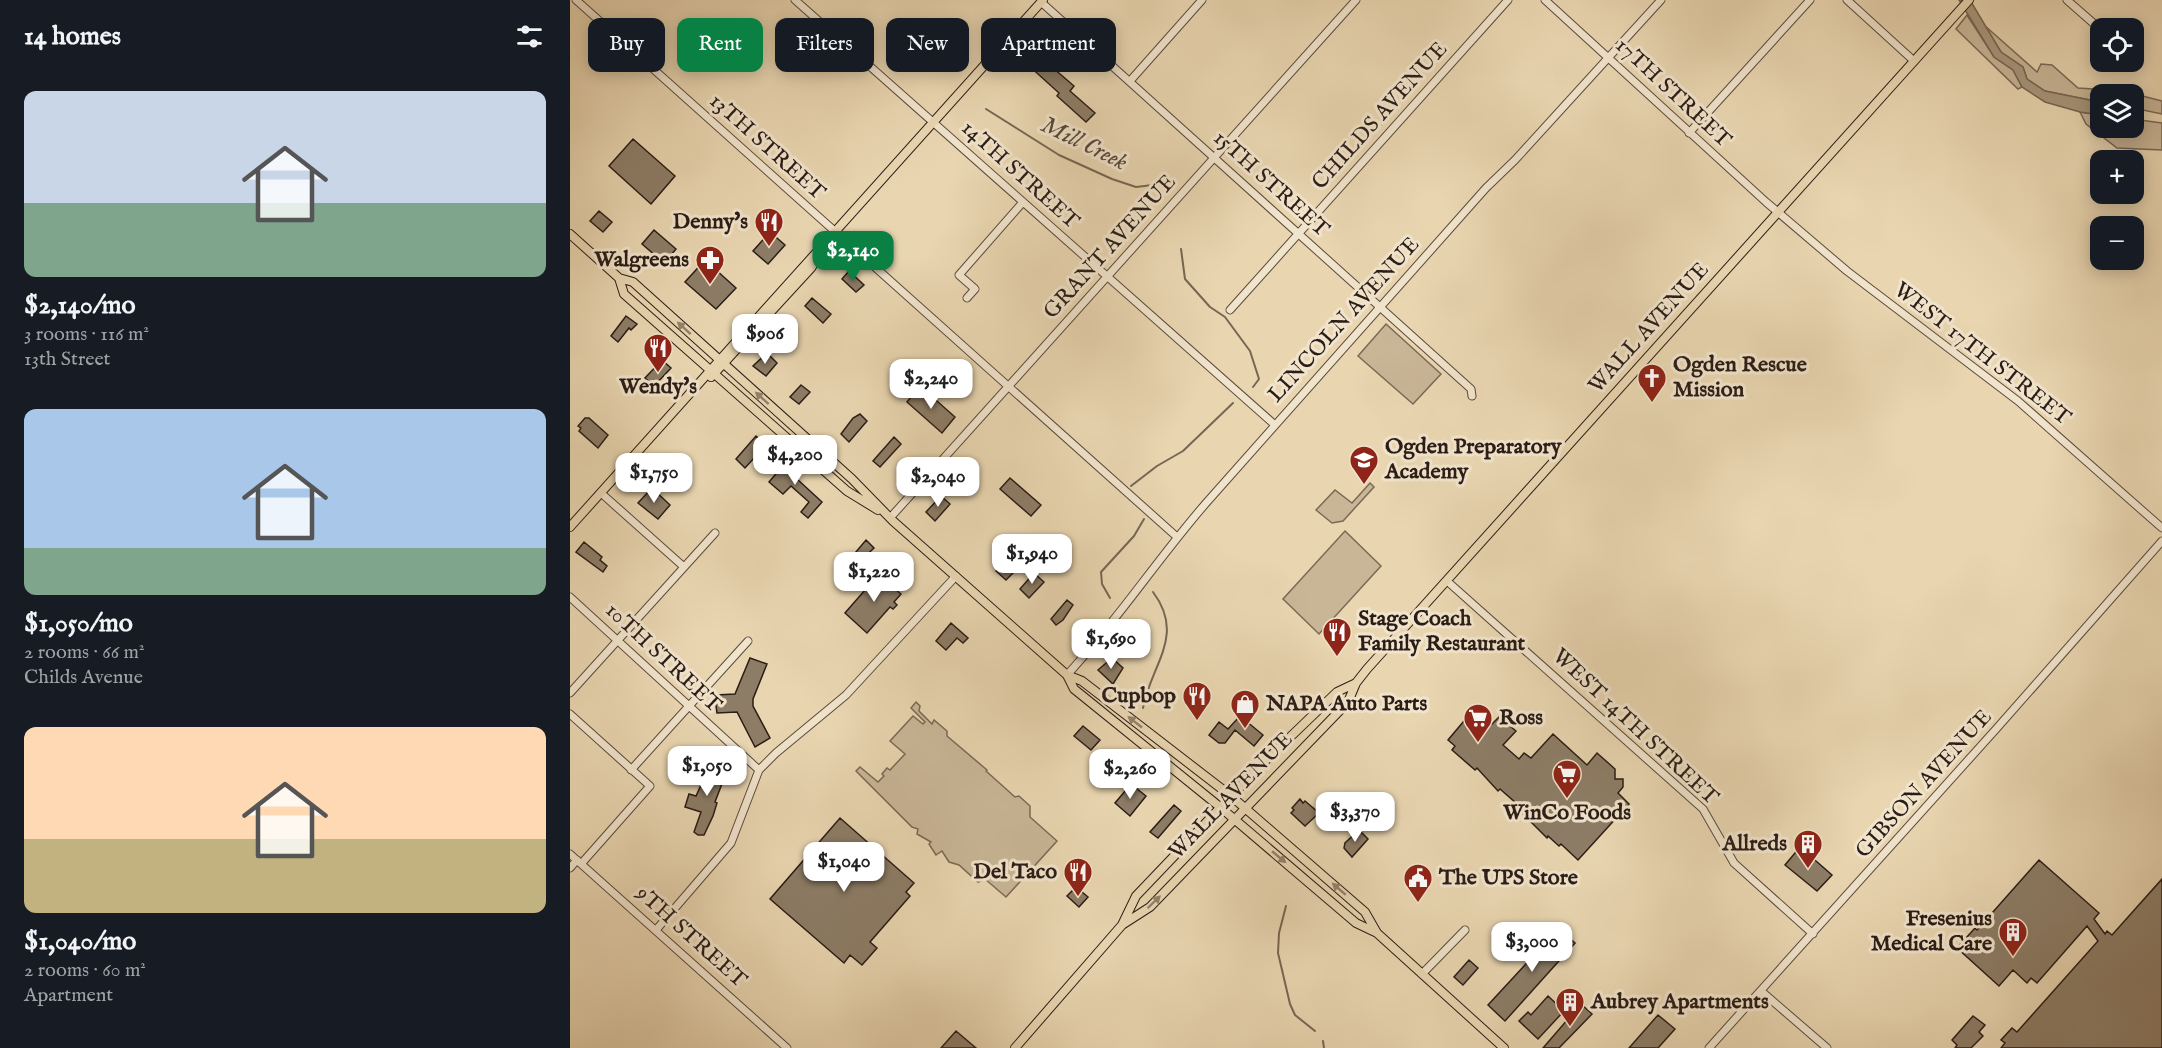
<!DOCTYPE html>
<html lang="en">
<head>
<meta charset="utf-8">
<style>
  :root { --surface:#171b24; --page:#20242c; --text:#f1f3f6; --muted:#9ea1a6; --accent:#0b8043 }
  body { margin:0; font-family:"IM FELL English",serif; background:var(--page); color:var(--text); height:100vh; display:flex; flex-direction:column; font-size:22px; white-space:nowrap }
  * { box-sizing:border-box; margin:0 }
  p { font-size:20px; color:var(--muted) }
  .icon { flex:none; width:33px; height:33px; fill:none; stroke:currentColor; stroke-width:2; stroke-linecap:round; stroke-linejoin:round }
  .map { position:relative; flex:1; overflow:hidden }
  .drawer { display:flex; flex-direction:column; background:var(--surface); width:570px }
  .drawer>* { flex:none }
  .hud { position:absolute; left:18px; top:18px; width:570px; height:54px; display:flex; gap:12px }
  .buttons { position:absolute; left:1520px; top:18px; display:grid; gap:12px }
  .buttons a { display:grid; place-items:center; width:54px; height:54px; border-radius:12px; background:var(--surface); box-shadow:0 3px 15px #0003; font-size:30px }
  .price { position:absolute; translate:-50% -51px; padding:0 14px; border-radius:12px; background:#fff; color:#222; font-size:20px; line-height:39px; filter:drop-shadow(0 2px 3px #0008) }
  .price::after { content:''; position:absolute; left:50%; top:36px; width:18px; height:14px; margin-left:-9px; background:inherit; clip-path:polygon(0 0,100% 0,50% 100%) }
  .price.selected { background:var(--accent); color:#fff }
  ul { padding:0; list-style:none }
  li { display:grid; align-content:center; gap:12px; height:318px; padding:0 24px }
  li span { display:grid; place-items:center; height:186px; border-radius:12px; color:#555 }
  li>.icon { margin-inline-start:auto }
  span .icon { width:108px; height:108px; fill:#fffc; stroke-width:1 }
  li b { font-size:26px }
  h2 { display:flex; justify-content:space-between; align-items:center; height:72px; padding:0 24px; font-size:26px }
  .chip { padding:0 21px; border-radius:12px; background:var(--surface); box-shadow:0 3px 15px #0003; font-size:21px; line-height:54px }
  .chip.selected { background:var(--accent); color:#fff }
  main { display:flex; flex:1; min-height:0 }
  .map>svg:first-child { display:block }
  .green { fill:#c9b697; stroke:#7a6956; stroke-width:1.5 }
  .water { fill:#a8977c; stroke:#766653; stroke-width:1.5 }
  .lines { fill:none; stroke-linecap:round; stroke-linejoin:round }
  .stream { stroke:#766653; stroke-width:2 }
  .building { fill:#8d7d67; stroke:#2a1c16; stroke-width:1.5 }
  .minor-casing { stroke:#5a4a3d; stroke-width:9 }
  .major-casing { stroke:#2a1c16; stroke-width:10 }
  .minor { stroke:#f1e4cc; stroke-width:7 }
  .major { stroke:#e9d6b1; stroke-width:8 }
  .oneway { fill:#93826b }
  .labels { text-anchor:middle; dominant-baseline:central; stroke-width:6; stroke-linejoin:round; paint-order:stroke }
  .street-label { font-size:22px; fill:#2a1c16; stroke:#f1e4cc }
  .poi-label { font-size:22px; font-weight:bold; fill:#2a1c16; stroke:#f1e4cc; text-anchor:start }
  .water-label { font-size:24px; font-style:italic; fill:#56473a; stroke:#f1e4cc }
</style>
</head>
<body>
<main>
<section class="drawer">
<h2>14 homes<svg class="icon" aria-label="filters" viewBox="0 0 24 24"><path d="M4 7h16M4 17h16"/><circle cx="9" cy="7" r="2"/><circle cx="15" cy="17" r="2"/></svg></h2>
<ul>
<li><span style="background:linear-gradient(#c9d6e8 60%,#7fa58c 0)"><svg class="icon" aria-label="home" viewBox="0 0 24 24"><path d="M3 11l9-7 9 7M6 9v11h12V9"/></svg></span><div><b>$2,140/mo</b><p>3 rooms · 116 m²</p><p>13th Street</p></div></li>
<li><span style="background:linear-gradient(#a9c7e8 75%,#7fa58c 0)"><svg class="icon" aria-label="home" viewBox="0 0 24 24"><path d="M3 11l9-7 9 7M6 9v11h12V9"/></svg></span><div><b>$1,050/mo</b><p>2 rooms · 66 m²</p><p>Childs Avenue</p></div></li>
<li><span style="background:linear-gradient(#ffd9b3 60%,#c2b280 0)"><svg class="icon" aria-label="home" viewBox="0 0 24 24"><path d="M3 11l9-7 9 7M6 9v11h12V9"/></svg></span><div><b>$1,040/mo</b><p>2 rooms · 60 m²</p><p>Apartment</p></div></li>
</ul>
</section>
<div class="map">
<svg width="1592" height="1048" viewBox="0 0 1592 1048">
  <rect width="100%" height="100%" fill="#e9d6b1"/>
  <filter id="stains"><feTurbulence type="fractalNoise" baseFrequency=".00333" numOctaves="4"/><feColorMatrix values="0 0 0 0 .2 0 0 0 0 .09 0 0 0 0 .02 0 0 0 .5 -.17"/></filter>
  <radialGradient id="worn" r=".72"><stop offset=".6" stop-color="#630" stop-opacity="0"/><stop offset="1" stop-color="#630" stop-opacity=".3"/></radialGradient>
  <path class="green" d="M1397 15 1424 57 1443 70 1452 87 1448 89 1386 29Z
    M1414 25 1467 72 1471 64 1482 65 1508 88 1553 91 1592 101V114L1563 108V94H1530V102L1475 91 1457 79 1453 67 1431 52Z
    M1510 112 1530 115V128H1563V119L1592 123V150L1547 148 1516 124Z
    M816 324 871 374 843 404 788 356Z
    M800 483 804 487 773 521 762 523 746 510 765 490 782 503Z
    M775 531 811 566 749 634 713 599Z
    M346 702 350 706 349 711 362 724 364 720 377 731V736L417 770 416 771 445 797 449 796 460 806V817L487 841 436 897 415 879 408 882 389 865 379 862 372 851 366 855 359 844 361 842 347 834 348 829 342 827 286 771 290 767 308 782 314 776 312 774 317 768 320 770 335 754 320 741 343 716 353 724 355 722 341 708Z"/>
  <path class="water" d="M1389 0H1400L1431 52 1453 67 1457 79 1475 91 1530 102V115L1510 112 1475 102 1452 87 1443 70 1424 57Z"/>
  <g class="lines">
    <path class="stream" d="M416 109 489 155 542 179 566 187 591 184 602 185
      M611 249 615 279 640 307 655 317 680 351 689 379 683 387
      M561 486 587 466 613 451 663 403
      M540 598 532 584 531 572 564 536 574 519
      M573 708C581 664 616 636 583 592
      M716 906 709 933 708 953 720 1004 725 1015 745 1031
      M753 1041 754 1048"/>
  </g>
  <path class="building" d="M472 36 486 49 475 61 504 86 500 91 525 113 516 122 487 96 489 93 457 64 472 46 467 41Z
    M63 139 105 176 81 204 39 166Z
    M29 211 42 222 33 232 20 221Z
    M84 230 106 249 94 263 72 244Z
    M200 232 215 245 198 264 183 251Z
    M135 260 166 288 146 309 115 282Z
    M279 271 294 285 286 292 272 279Z
    M242 298 261 314 253 323 235 306Z
    M56 316 67 324 61 330 59 328 48 342 41 336Z
    M197 353 207 363 196 376 183 366Z
    M92 360 101 368 84 386 75 378Z
    M231 385 240 392 229 404 220 397Z
    M350 386 385 417 372 433 337 402Z
    M290 414 297 421 279 442 271 434 283 418Z
    M15 418H19L38 435 28 448 9 431 11 428 8 426Z
    M186 436 196 445 175 468 166 459Z
    M324 437 331 444 310 467 303 461Z
    M218 460 232 472 227 479 252 502 238 518 231 512 239 502 221 486 213 494 199 482Z
    M440 478 471 505 461 516 430 489Z
    M82 488 100 505 88 519 68 503Z
    M371 496 380 504 365 521 356 512Z
    M296 540 304 548 286 565 280 559Z
    M14 542 32 557 30 560 37 566 33 572 6 552Z
    M437 558 448 568 436 580 426 571Z
    M464 573 474 582 459 598 450 589Z
    M309 574 316 580 319 578 328 585 325 589 331 594 324 602 327 605 323 609 320 607 297 633 275 613Z
    M497 600 503 605 493 620 486 625 481 619Z
    M381 623 398 638 393 643 387 638 376 650 366 641Z
    M180 658 197 664 183 699V706L200 738 185 747 167 712 147 713 146 706V695L165 694Z
    M542 658 553 668 543 684 528 670Z
    M904 709 922 724 929 717 946 731 933 745 949 759 954 753 961 758 983 734 1017 765 1027 753 1045 769V779H1053V787L1048 793 1059 804 1008 860 991 844 989 846 978 836 977 838 953 814 955 811 930 789 928 791 907 768 905 770 882 750 885 746 878 740Z
    M670 716 693 735 684 746 665 730 655 743H649L639 735 649 722 658 729Z
    M513 726 530 740 521 750 504 736Z
    M141 763 158 768 145 802 147 803 143 816 134 835H128L124 832 131 812 115 807 119 794 126 796Z
    M561 784 576 796 560 816 545 803Z
    M730 799 733 803 735 801 749 813 735 826 721 813 724 810 722 808Z
    M604 805 611 811 588 838 580 832Z
    M270 818 344 883 336 892 340 896 300 942 307 948 292 965 280 955 274 963 200 899Z
    M789 830 798 839 782 857 774 848 775 843Z
    M1230 847 1262 875 1247 891 1215 865Z
    M1469 860 1529 913 1524 919 1535 934 1537 931 1542 935 1592 879V1048H1431L1435 1043 1431 1040 1442 1028 1447 1032 1528 941 1517 926 1467 983 1461 978 1457 983 1443 970 1429 986 1387 948 1405 928 1407 930Z
    M506 887 518 897 509 907 497 896Z
    M986 926 1005 943 935 1021 918 1005 966 953 964 951Z
    M899 960 908 968 893 985 884 977Z
    M978 996 994 1011 968 1039 949 1021 958 1012 961 1015Z
    M1011 1004 1022 1014 989 1048H973Z
    M1088 1015 1105 1029 1088 1048H1059Z
    M1403 1016 1415 1025 1409 1032 1413 1036 1401 1048H1385L1387 1045 1382 1040Z
    M386 1031 406 1048H371Z"/>
  <g class="lines">
    <g class="minor-casing">
      <path id="minor" d="M6 0 607 537
        M225 0 705 425
        M975 0 1196 202 1277 271 1448 401 1592 528
        M1277 0 1344 61
        M1497 0 1530 29
        M471 2 901 389 902 396
        M560 81 632 0
        M1119 133 1240 0
        M397 298 405 289 389 275 453 202
        M660 310 938 0
        M31 493 114 567
        M320 518 786 0
        M877 581 1133 809 1164 863 1243 934
        M0 597 189 770
        M497 675C548 620 588 558 637 502L916 188 945 160 1091 0
        M0 693 145 533
        M0 714 80 786 11 864
        M61 770 178 641
        M0 854 217 1048
        M0 868 7 860
        M86 930 161 843 189 770 206 753 276 695 386 576
        M852 974 895 930
        M1191 991 1257 1048
        M1139 1048 1427 728 1592 541"/>
    </g>
    <g class="major-casing">
      <path id="major" d="M0 234 49 278 63 282 73 291 282 479 323 521 497 675 512 681 661 796 795 912 807 933
        M49 278 54 294 277 491 308 510
        M141 377 241 268 248 257
        M0 527 473 0
        M497 675 504 689 650 807 786 923 807 933 934 1048
        M552 925 580 907 778 702 786 683 797 669 1399 0
        M445 1048 552 925 566 896 691 765 767 692 786 683"/>
    </g>
    <use href="#minor" class="minor"/>
    <use href="#major" class="major"/>
  </g>
  <defs><path id="oneway-solid" d="M-6-.8H1V-3.2L6.5 0L1 3.2V.8H-6Z" transform="scale(1.5)"/></defs>
  <g class="oneway">
    <use href="#oneway-solid" transform="translate(114 328) rotate(-138)"/>
    <use href="#oneway-solid" transform="translate(192 398) rotate(-138)"/>
    <use href="#oneway-solid" transform="translate(565 722) rotate(-142)"/>
    <use href="#oneway-solid" transform="translate(709 857) rotate(40)"/>
    <use href="#oneway-solid" transform="translate(769 889) rotate(-139)"/>
    <use href="#oneway-solid" transform="translate(584 902) rotate(-44)"/>
  </g>
  <defs>
    <g id="restaurant-pin" transform="scale(1.5)"><path d="M0 17L-7.5 6A9.5 9.5 0 1 1 7.5 6Z" fill="#8f2418" stroke="#f1e4cc"/><path d="M-5-6h1v4h1v-4h1v4h1v-4h1v5L-1.5 .5V6h-2V.5L-5-1ZM5-6V6H3V1.5H1.5Q1.5-4 5-6Z" fill="#fff"/></g>
    <g id="pharmacy-pin" transform="scale(1.5)"><path d="M0 17L-7.5 6A9.5 9.5 0 1 1 7.5 6Z" fill="#8f2418" stroke="#f1e4cc"/><path d="M-2-6h4v4h4v4h-4v4h-4v-4h-4v-4h4Z" fill="#fff"/></g>
    <g id="church-pin" transform="scale(1.5)"><path d="M0 17L-7.5 6A9.5 9.5 0 1 1 7.5 6Z" fill="#8f2418" stroke="#f1e4cc"/><path d="M-1.2-6h2.4v3.5h3.3v2.4h-3.3V6h-2.4V-.1h-3.3v-2.4h3.3Z" fill="#fff"/></g>
    <g id="school-pin" transform="scale(1.5)"><path d="M0 17L-7.5 6A9.5 9.5 0 1 1 7.5 6Z" fill="#8f2418" stroke="#f1e4cc"/><path d="M0-5L7-2L0 1L-7-2ZM-4 1L0 2.5L4 1V4Q0 6-4 4Z" fill="#fff"/></g>
    <g id="shop-pin" transform="scale(1.5)"><path d="M0 17L-7.5 6A9.5 9.5 0 1 1 7.5 6Z" fill="#8f2418" stroke="#f1e4cc"/><path d="M-5-2.5h2.3a2.7 3.5 0 0 1 5.4 0H5L5.5 6h-11ZM-1.5-2.5h3a1.5 2.3 0 0 0-3 0Z" fill="#fff"/></g>
    <g id="supermarket-pin" transform="scale(1.5)"><path d="M0 17L-7.5 6A9.5 9.5 0 1 1 7.5 6Z" fill="#8f2418" stroke="#f1e4cc"/><path d="M-6-5.5h2.5l.6 2H6L4.5 2H-2.5L-4.4-4H-6ZM-1.5 3.2a1.3 1.3 0 1 0 .1 0ZM3 3.2a1.3 1.3 0 1 0 .1 0Z" fill="#fff"/></g>
    <g id="building-pin" transform="scale(1.5)"><path d="M0 17L-7.5 6A9.5 9.5 0 1 1 7.5 6Z" fill="#8f2418" stroke="#f1e4cc"/><path d="M-4-6H4V6H1V3H-1V6H-4ZM-2.5-4.3h1.7v1.8h-1.7ZM.8-4.3h1.7v1.8H.8ZM-2.5-1h1.7V.8h-1.7ZM.8-1h1.7V.8H.8Z" fill="#fff"/></g>
    <g id="civic-pin" transform="scale(1.5)"><path d="M0 17L-7.5 6A9.5 9.5 0 1 1 7.5 6Z" fill="#8f2418" stroke="#f1e4cc"/><path d="M-.6-6.5H3V-4.5H.6V-3L4-1V1h2V6H-6V1h2V-1L-.6-3ZM-1.2 2.5V6h2.4V2.5Z" fill="#fff"/></g>
  </defs>
  <g fill-rule="evenodd">
    <use href="#restaurant-pin" x="199" y="222"/>
    <use href="#pharmacy-pin" x="140" y="260"/>
    <use href="#restaurant-pin" x="88" y="348"/>
    <use href="#church-pin" x="1082" y="378"/>
    <use href="#school-pin" x="794" y="460"/>
    <use href="#restaurant-pin" x="767" y="632"/>
    <use href="#restaurant-pin" x="627" y="696"/>
    <use href="#shop-pin" x="675" y="704"/>
    <use href="#supermarket-pin" x="908" y="718"/>
    <use href="#supermarket-pin" x="997" y="774"/>
    <use href="#building-pin" x="1238" y="844"/>
    <use href="#restaurant-pin" x="508" y="872"/>
    <use href="#civic-pin" x="848" y="878"/>
    <use href="#building-pin" x="1443" y="932"/>
    <use href="#building-pin" x="1000" y="1002"/>
  </g>
  <g class="labels">
    <g class="street-label">
      <text transform="translate(1103 93) rotate(43)">17TH STREET</text>
      <text transform="translate(810 116) rotate(-48)">CHILDS AVENUE</text>
      <text transform="translate(197 147) rotate(42)">13TH STREET</text>
      <text transform="translate(450 175) rotate(42)">14TH STREET</text>
      <text transform="translate(701 184) rotate(42)">15TH STREET</text>
      <text transform="translate(540 247) rotate(-48)">GRANT AVENUE</text>
      <text transform="translate(774 320) rotate(-48)">LINCOLN AVENUE</text>
      <text transform="translate(1079 328) rotate(-48)">WALL AVENUE</text>
      <text transform="translate(1412 354) rotate(38)">WEST 17TH STREET</text>
      <text transform="translate(93 658) rotate(43)">10TH STREET</text>
      <text transform="translate(1065 727) rotate(43)">WEST 14TH STREET</text>
      <text transform="translate(1354 784) rotate(-48)">GIBSON AVENUE</text>
      <text transform="translate(661 796) rotate(-46)">WALL AVENUE</text>
      <text transform="translate(121 937) rotate(42)">9TH STREET</text>
    </g>
    <g class="poi-label">
      <text x="178" y="222" text-anchor="end">Denny's</text>
      <text x="119" y="260" text-anchor="end">Walgreens</text>
      <text x="1103" y="365">Ogden Rescue<tspan x="1103" dy="25">Mission</tspan></text>
      <text x="88" y="387" text-anchor="middle">Wendy's</text>
      <text x="815" y="447">Ogden Preparatory<tspan x="815" dy="25">Academy</tspan></text>
      <text x="788" y="619">Stage Coach<tspan x="788" dy="25">Family Restaurant</tspan></text>
      <text x="606" y="696" text-anchor="end">Cupbop</text>
      <text x="696" y="704">NAPA Auto Parts</text>
      <text x="929" y="718">Ross</text>
      <text x="997" y="813" text-anchor="middle">WinCo Foods</text>
      <text x="1217" y="844" text-anchor="end">Allreds</text>
      <text x="487" y="872" text-anchor="end">Del Taco</text>
      <text x="869" y="878">The UPS Store</text>
      <text x="1422" y="919" text-anchor="end">Fresenius<tspan x="1422" dy="25">Medical Care</tspan></text>
      <text x="1021" y="1002">Aubrey Apartments</text>
    </g>
    <g class="water-label">
      <text transform="translate(514 144) rotate(26)">Mill Creek</text>
    </g>
  </g>
  <rect width="100%" height="100%" filter="url(#stains)"/>
  <rect width="100%" height="100%" fill="url(#worn)"/>
</svg>
<div class="buttons">
<a><svg class="icon" aria-label="locate" viewBox="0 0 24 24"><circle cx="12" cy="12" r="6"/><path d="M12 2v4M12 18v4M2 12h4M18 12h4"/></svg></a>
<a><svg class="icon" aria-label="layers" viewBox="0 0 24 24"><path d="M12 4l9 5-9 5-9-5zM3 14l9 5 9-5"/></svg></a>
<a>+</a>
<a>−</a>
</div>
<b class="price selected" style="left:283px;top:282px">$2,140</b>
<b class="price" style="left:195px;top:365px">$906</b>
<b class="price" style="left:361px;top:410px">$2,240</b>
<b class="price" style="left:225px;top:486px">$4,200</b>
<b class="price" style="left:84px;top:504px">$1,750</b>
<b class="price" style="left:368px;top:508px">$2,040</b>
<b class="price" style="left:462px;top:585px">$1,940</b>
<b class="price" style="left:304px;top:603px">$1,220</b>
<b class="price" style="left:541px;top:670px">$1,690</b>
<b class="price" style="left:137px;top:797px">$1,050</b>
<b class="price" style="left:560px;top:800px">$2,260</b>
<b class="price" style="left:785px;top:843px">$3,370</b>
<b class="price" style="left:274px;top:893px">$1,040</b>
<b class="price" style="left:962px;top:973px">$3,000</b>
<div class="hud">
<a class="chip">Buy</a>
<a class="chip selected">Rent</a>
<a class="chip">Filters</a>
<a class="chip">New</a>
<a class="chip">Apartment</a>
</div>
</div>
</main>
</body>
</html>
